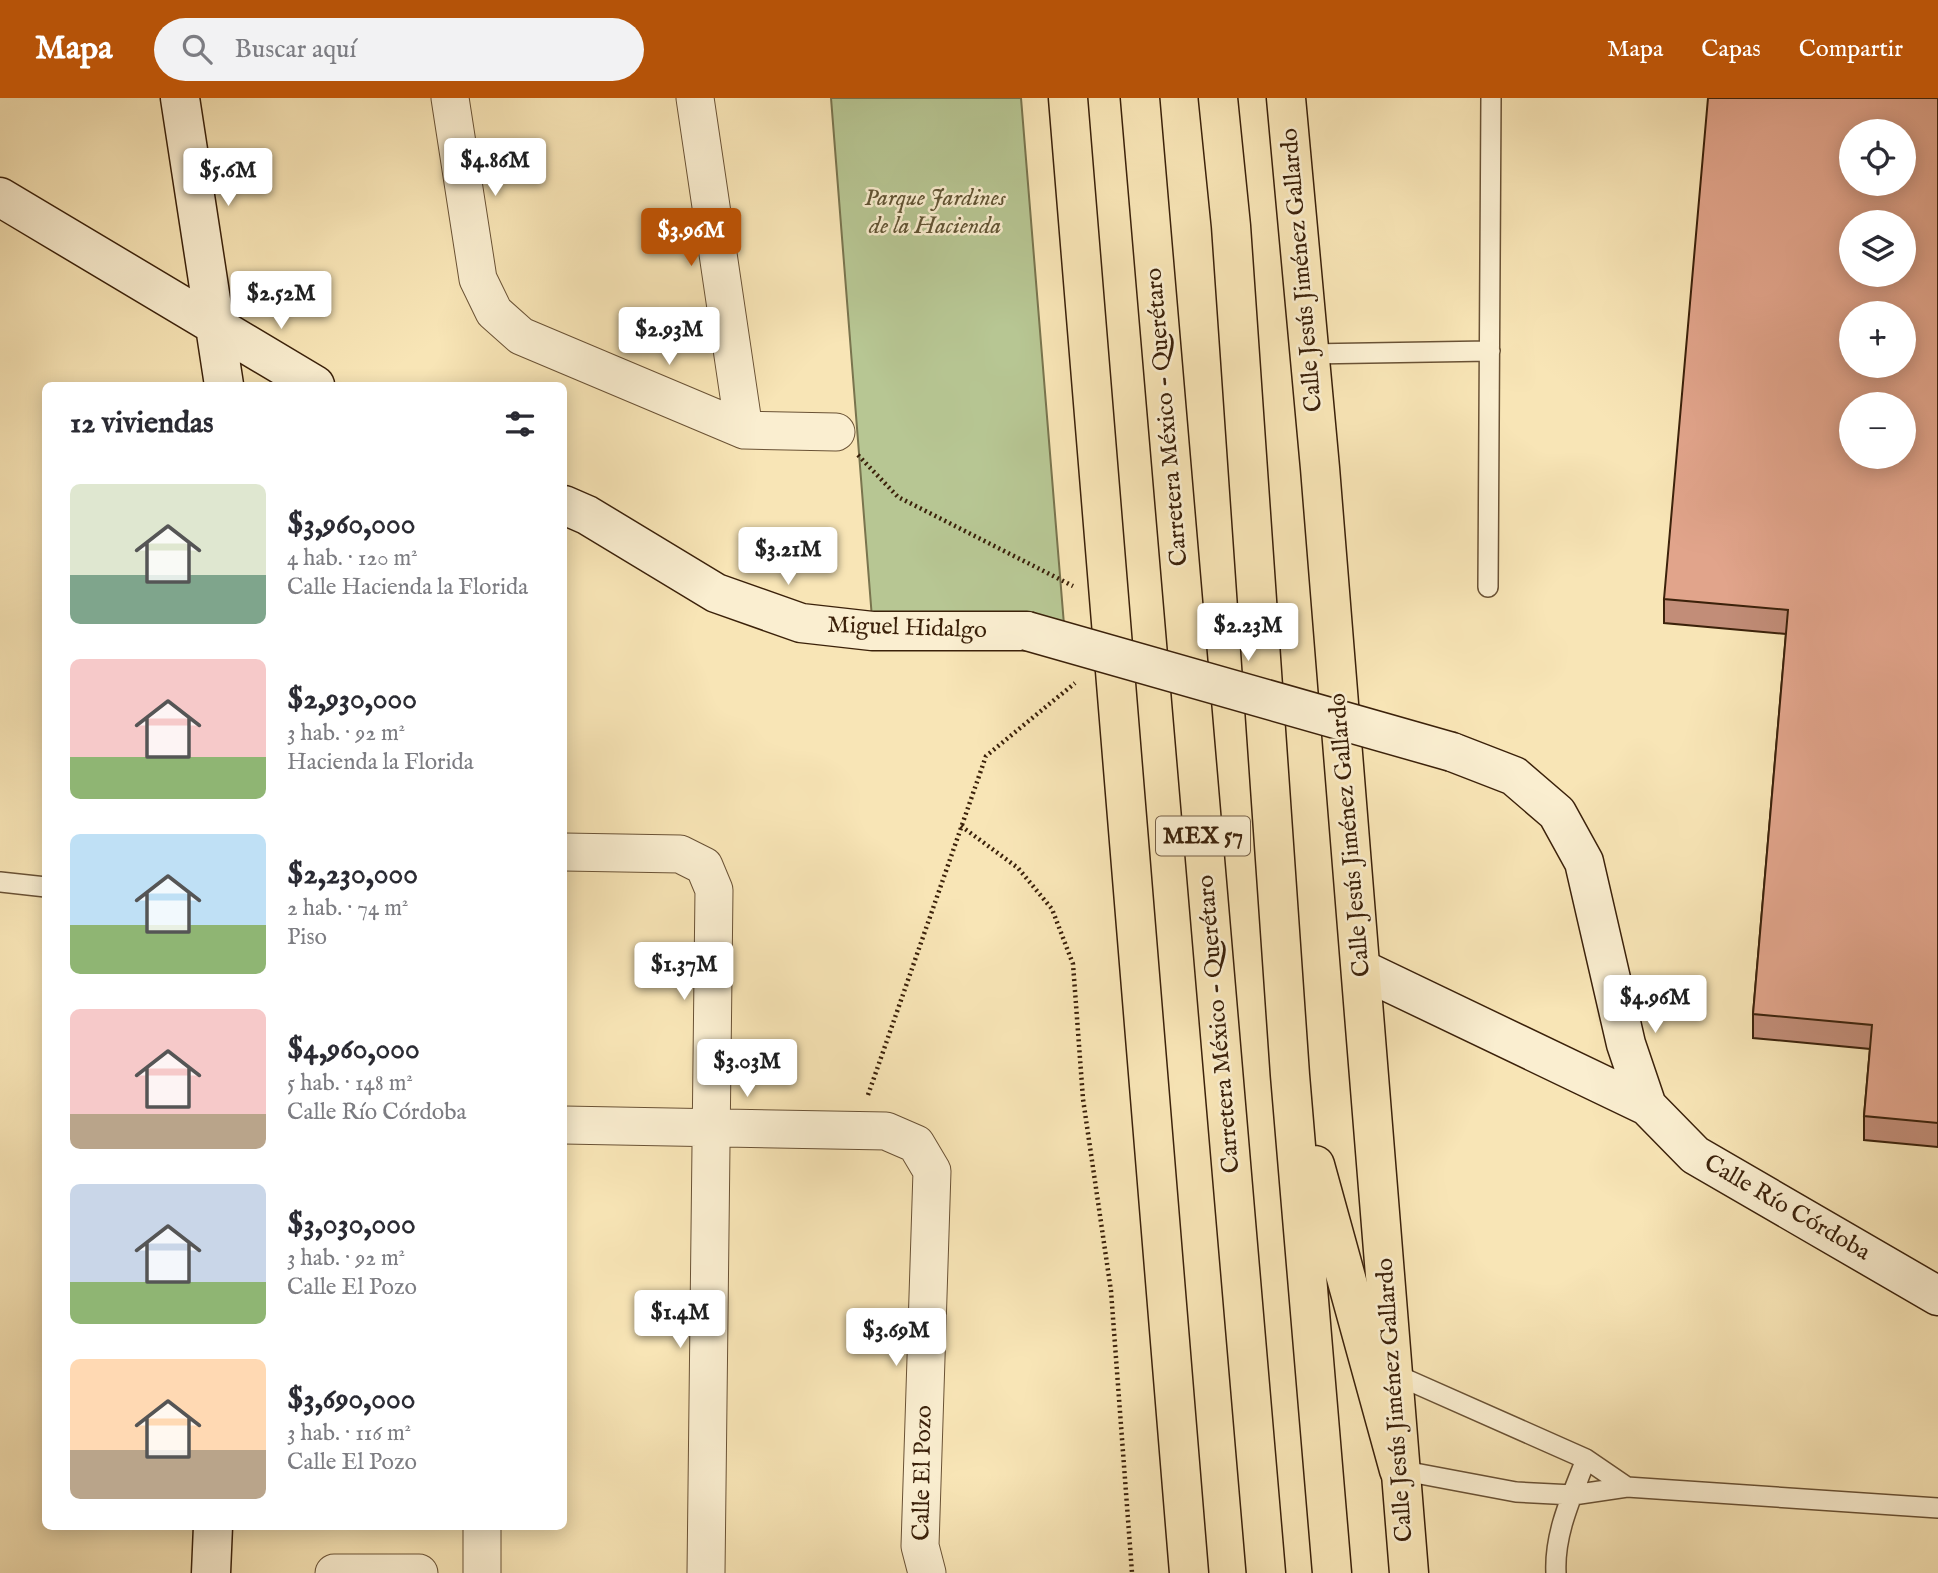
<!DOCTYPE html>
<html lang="es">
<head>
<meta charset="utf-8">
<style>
  :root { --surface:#fff; --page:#f2f2f3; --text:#2b2b33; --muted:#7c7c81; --accent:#b45309 }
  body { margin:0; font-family:"IM FELL English",serif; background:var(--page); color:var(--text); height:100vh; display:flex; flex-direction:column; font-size:26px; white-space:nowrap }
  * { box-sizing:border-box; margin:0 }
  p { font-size:23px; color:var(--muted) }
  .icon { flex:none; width:38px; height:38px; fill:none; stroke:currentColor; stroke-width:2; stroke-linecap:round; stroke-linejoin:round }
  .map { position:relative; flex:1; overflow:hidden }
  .drawer { position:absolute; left:42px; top:284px; width:525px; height:1148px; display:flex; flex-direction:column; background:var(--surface); border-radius:10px; box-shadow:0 4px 18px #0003 }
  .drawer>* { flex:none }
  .controls { position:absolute; left:1839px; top:21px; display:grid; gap:14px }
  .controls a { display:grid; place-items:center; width:77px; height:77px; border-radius:50%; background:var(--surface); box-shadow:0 4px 18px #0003; font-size:35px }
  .price { position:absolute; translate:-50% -60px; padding:0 16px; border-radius:7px; background:#fff; color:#222; font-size:23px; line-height:46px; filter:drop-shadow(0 2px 4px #0008) }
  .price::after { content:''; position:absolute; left:50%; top:42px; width:21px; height:16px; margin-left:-10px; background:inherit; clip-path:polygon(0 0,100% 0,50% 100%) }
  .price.current { background:var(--accent); color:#fff }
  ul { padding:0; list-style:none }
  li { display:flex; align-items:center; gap:21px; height:175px; padding:0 28px }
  li span { display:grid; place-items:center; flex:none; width:196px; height:140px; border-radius:10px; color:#555 }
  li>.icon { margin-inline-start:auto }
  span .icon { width:84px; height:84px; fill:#fffc; stroke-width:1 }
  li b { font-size:30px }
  h2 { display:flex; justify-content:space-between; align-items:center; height:84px; padding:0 28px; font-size:30px }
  header { display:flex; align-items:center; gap:42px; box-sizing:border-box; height:98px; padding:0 35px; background:var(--accent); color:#fff }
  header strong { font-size:33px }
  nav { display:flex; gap:38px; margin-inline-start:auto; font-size:24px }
  .search { width:490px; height:63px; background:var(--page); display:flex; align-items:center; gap:18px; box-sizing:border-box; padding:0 24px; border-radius:38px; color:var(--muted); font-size:26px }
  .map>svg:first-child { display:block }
  .green { fill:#b7c693; stroke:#79744e; stroke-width:2 }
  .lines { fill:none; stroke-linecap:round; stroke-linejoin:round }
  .lane-casing { stroke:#6a5235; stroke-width:22 }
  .street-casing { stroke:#6a5235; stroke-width:39 }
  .secondary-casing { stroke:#3b210a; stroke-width:41 }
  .primary-casing { stroke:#3b210a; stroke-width:41 }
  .highway-casing { stroke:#3b210a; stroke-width:41 }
  .path { stroke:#3b210a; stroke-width:4.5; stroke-dasharray:2 3.5; stroke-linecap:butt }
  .lane { stroke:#faeed0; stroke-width:19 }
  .street { stroke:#faeed0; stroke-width:37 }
  .secondary { stroke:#faeed0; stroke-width:38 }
  .primary { stroke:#f8e5b6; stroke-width:38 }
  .highway { stroke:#f8e5b6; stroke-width:38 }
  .secondary-bridge-casing { stroke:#3b210a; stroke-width:41; stroke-linecap:butt }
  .secondary-bridge { stroke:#faeed0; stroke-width:38 }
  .wall { fill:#c28d78; stroke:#3b210a; stroke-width:2 }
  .building { fill:#e1a48b; stroke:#3b210a; stroke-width:2; fill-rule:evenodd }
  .labels { text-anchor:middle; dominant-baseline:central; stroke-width:5; stroke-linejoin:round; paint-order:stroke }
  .shield { fill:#faeed0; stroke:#745e45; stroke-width:2 }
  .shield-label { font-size:23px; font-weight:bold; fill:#3b210a }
  .park-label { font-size:24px; font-style:italic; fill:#605333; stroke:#faeed0 }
  .street-label { font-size:24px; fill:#3b210a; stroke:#faeed0 }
</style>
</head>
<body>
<header>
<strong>Mapa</strong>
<div class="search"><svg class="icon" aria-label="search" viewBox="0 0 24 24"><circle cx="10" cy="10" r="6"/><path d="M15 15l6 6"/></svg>Buscar aquí</div>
<nav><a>Mapa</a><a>Capas</a><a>Compartir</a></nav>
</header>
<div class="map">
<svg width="1938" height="1475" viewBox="0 0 1938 1475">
  <rect width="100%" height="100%" fill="#f8e5b6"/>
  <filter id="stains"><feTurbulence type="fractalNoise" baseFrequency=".00286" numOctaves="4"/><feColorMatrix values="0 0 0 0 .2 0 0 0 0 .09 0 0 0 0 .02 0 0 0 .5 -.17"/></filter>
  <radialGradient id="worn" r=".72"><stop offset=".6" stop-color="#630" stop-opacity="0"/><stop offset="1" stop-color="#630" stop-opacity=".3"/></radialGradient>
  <path class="green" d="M831 0H1021L1065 539 873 533Z"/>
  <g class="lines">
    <g class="lane-casing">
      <path id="lane" d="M1309 256 1490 253
        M1488 489 1491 0
        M0 784 46 789
        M1392 1275 1586 1361 1627 1389
        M1399 1372 1516 1394 1573 1397 1627 1389 1938 1410
        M1556 1475C1554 1435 1572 1398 1586 1361"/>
    </g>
    <g class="street-casing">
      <path id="street" d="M450 0 478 181 494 214 521 238 744 332 836 334
        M695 0 744 332
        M564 754 680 756 704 768 714 792 706 1475
        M564 1027 886 1033 916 1046 932 1073 920 1448 927 1475
        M334 1475H419
        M482 1475V1428"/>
    </g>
    <g class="secondary-casing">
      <path id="secondary" d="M180 0 224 287
        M0 99 315 287
        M564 407 587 417 716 495 801 525 872 533H1027
        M1452 654 1514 678 1557 715 1584 764 1626 946 1647 1008 1695 1057 1938 1198
        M1361 871 1647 1008
        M211 1475 213 1428"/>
    </g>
    <g class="primary-casing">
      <path id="primary" d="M1068 0 1189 1475
        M1286 0 1320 370 1409 1475"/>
    </g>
    <g class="highway-casing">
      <path id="highway" d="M1140 0 1266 1475
        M1218 0 1231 128 1290 977 1332 1475
        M1315 1067 1399 1372"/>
    </g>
    <path class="path" d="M858 357 898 399 1073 488
      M961 728 1018 770 1052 811 1073 866 1083 1001 1111 1193 1132 1475
      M868 997 986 658 1075 585"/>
    <use href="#lane" class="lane"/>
    <use href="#street" class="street"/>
    <use href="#secondary" class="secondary"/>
    <use href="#primary" class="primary"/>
    <use href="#highway" class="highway"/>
    <g class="secondary-bridge-casing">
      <path id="secondary-bridge" d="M1027 533 1452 654"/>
    </g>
    <use href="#secondary-bridge" class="secondary-bridge"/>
  </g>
  <path class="wall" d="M1938 0V1049L1864 1042V1018L1870 951 1753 940V916L1786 536 1664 525V501Z"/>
  <path class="building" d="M1708 0H1938V1025L1864 1018 1872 927 1753 916 1788 512 1664 501ZM1852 33H1904V86H1852ZM1852 124H1904V177H1852ZM1852 215H1904V268H1852ZM1852 306H1904V359H1852Z"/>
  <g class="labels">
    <rect class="shield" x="1156" y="718.5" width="94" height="39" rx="5"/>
    <g class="shield-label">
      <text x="1203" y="738">MEX 57</text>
    </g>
    <g class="park-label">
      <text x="935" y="100">Parque Jardines<tspan x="935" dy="28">de la Hacienda</tspan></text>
    </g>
    <g class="street-label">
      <text transform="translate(1302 172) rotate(-95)">Calle Jesús Jiménez Gallardo</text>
      <text transform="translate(1167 319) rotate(-95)">Carretera México - Querétaro</text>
      <text transform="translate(907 530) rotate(2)">Miguel Hidalgo</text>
      <text transform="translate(1350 737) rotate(-95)">Calle Jesús Jiménez Gallardo</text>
      <text transform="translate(1219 926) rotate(-95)">Carretera México - Querétaro</text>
      <text transform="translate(1787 1110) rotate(30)">Calle Río Córdoba</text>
      <text transform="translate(1395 1302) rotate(-94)">Calle Jesús Jiménez Gallardo</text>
      <text transform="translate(923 1375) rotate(-89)">Calle El Pozo</text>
    </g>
  </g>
  <rect width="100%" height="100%" filter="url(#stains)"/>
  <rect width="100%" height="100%" fill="url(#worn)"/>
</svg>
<div class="controls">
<a><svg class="icon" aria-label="locate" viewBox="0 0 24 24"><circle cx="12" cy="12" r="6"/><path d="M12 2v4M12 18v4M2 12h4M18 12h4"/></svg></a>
<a><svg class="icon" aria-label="layers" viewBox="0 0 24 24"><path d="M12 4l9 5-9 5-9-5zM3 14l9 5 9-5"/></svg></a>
<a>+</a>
<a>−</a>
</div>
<b class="price" style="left:495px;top:100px">$4.86M</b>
<b class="price" style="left:228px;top:110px">$5.6M</b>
<b class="price current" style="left:691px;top:170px">$3.96M</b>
<b class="price" style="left:281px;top:233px">$2.52M</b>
<b class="price" style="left:669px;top:269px">$2.93M</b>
<b class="price" style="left:788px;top:489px">$3.21M</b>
<b class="price" style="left:1248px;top:565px">$2.23M</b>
<b class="price" style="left:684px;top:904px">$1.37M</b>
<b class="price" style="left:1655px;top:937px">$4.96M</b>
<b class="price" style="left:747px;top:1001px">$3.03M</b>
<b class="price" style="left:680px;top:1252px">$1.4M</b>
<b class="price" style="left:896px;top:1270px">$3.69M</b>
<section class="drawer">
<h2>12 viviendas<svg class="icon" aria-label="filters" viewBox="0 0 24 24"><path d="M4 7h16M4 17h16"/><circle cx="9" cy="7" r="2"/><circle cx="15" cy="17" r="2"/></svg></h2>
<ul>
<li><span style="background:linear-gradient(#dfe7d0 65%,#7fa58c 0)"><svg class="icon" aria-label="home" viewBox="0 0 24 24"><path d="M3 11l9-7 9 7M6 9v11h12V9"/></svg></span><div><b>$3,960,000</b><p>4 hab. · 120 m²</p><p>Calle Hacienda la Florida</p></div></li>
<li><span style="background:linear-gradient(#f6c9c9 70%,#8fb573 0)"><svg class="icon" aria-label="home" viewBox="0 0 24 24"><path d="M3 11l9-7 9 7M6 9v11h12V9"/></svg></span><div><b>$2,930,000</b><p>3 hab. · 92 m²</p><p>Hacienda la Florida</p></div></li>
<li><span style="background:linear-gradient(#bfe0f5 65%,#8fb573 0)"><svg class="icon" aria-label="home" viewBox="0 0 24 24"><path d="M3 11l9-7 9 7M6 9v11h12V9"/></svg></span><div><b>$2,230,000</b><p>2 hab. · 74 m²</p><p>Piso</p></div></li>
<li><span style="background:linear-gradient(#f6c9c9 75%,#b9a48a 0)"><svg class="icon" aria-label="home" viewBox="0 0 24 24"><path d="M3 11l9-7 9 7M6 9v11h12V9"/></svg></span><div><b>$4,960,000</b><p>5 hab. · 148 m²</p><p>Calle Río Córdoba</p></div></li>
<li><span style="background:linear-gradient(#c9d6e8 70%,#8fb573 0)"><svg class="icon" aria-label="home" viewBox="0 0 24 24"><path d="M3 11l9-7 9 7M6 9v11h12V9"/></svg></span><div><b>$3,030,000</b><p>3 hab. · 92 m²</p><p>Calle El Pozo</p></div></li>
<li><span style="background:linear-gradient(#ffd9b3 65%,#b9a48a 0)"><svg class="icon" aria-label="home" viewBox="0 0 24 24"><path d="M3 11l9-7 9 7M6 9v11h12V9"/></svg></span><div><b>$3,690,000</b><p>3 hab. · 116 m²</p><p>Calle El Pozo</p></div></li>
</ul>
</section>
</div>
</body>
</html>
